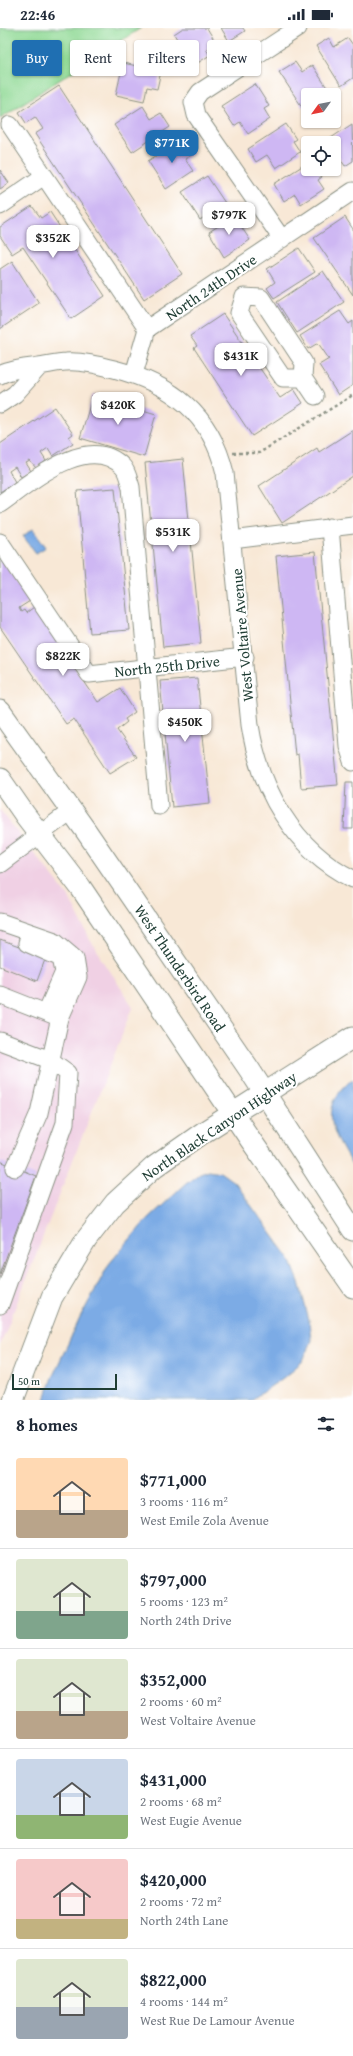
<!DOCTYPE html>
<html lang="en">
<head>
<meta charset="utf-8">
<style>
  :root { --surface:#fff; --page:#f6f6f7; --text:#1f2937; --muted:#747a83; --line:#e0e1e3; --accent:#1f6fb2 }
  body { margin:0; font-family:"Gentium Book Plus",serif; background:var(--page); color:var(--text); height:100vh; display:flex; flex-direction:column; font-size:15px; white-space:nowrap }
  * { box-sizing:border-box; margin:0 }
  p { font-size:13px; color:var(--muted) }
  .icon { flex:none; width:22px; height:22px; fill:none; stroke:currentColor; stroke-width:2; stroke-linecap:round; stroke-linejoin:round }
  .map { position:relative; height:1372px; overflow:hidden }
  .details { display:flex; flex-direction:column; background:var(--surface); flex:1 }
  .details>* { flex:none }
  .banner { position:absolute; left:12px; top:12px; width:329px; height:36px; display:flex; gap:8px }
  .needle { width:26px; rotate:237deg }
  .controls { position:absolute; left:301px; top:60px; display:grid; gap:8px }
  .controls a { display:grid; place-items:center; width:40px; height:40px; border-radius:4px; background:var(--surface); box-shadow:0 1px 3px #0004; font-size:20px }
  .scale { position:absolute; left:12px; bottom:10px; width:105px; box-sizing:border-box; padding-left:4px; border:2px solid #1f3d34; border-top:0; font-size:11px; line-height:14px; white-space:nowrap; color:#1f3d34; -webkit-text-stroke:3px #fff; paint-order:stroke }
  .price { position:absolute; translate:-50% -34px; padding:0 9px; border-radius:8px; background:#fff; color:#222; font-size:13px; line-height:26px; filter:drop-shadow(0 1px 2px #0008) }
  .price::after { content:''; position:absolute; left:50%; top:24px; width:12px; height:9px; margin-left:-6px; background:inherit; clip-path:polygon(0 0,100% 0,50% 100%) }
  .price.active { background:var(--accent); color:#fff }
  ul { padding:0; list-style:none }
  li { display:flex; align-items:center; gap:12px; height:100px; padding:0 16px }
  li+li { border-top:1px solid var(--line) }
  li span { display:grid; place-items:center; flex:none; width:112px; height:80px; border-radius:4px; color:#555 }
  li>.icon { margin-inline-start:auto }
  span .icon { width:48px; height:48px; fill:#fffc; stroke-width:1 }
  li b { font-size:17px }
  h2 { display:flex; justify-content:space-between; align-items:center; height:48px; padding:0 16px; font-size:17px }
  .pill { padding:0 14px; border-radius:4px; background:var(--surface); box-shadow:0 1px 3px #0004; font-size:14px; line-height:36px }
  .pill.active { background:var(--accent); color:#fff }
  .status { display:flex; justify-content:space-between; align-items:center; height:28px; padding:0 20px; background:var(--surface); direction:ltr }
  .status svg { height:11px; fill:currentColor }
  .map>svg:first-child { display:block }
  .built { fill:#f0d0e4 }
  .green { fill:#8fd994; stroke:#578b64 }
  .water { fill:#7babe5; stroke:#4d748c }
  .building { fill:#ceb7f3 }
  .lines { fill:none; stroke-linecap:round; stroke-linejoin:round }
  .minor-casing { stroke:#8c9285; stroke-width:19 }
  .major-casing { stroke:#8c9285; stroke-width:23 }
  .path { stroke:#8c9285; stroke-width:2.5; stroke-dasharray:3 3; stroke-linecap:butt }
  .minor { stroke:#fff; stroke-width:17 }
  .major { stroke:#fff; stroke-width:21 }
  .labels { text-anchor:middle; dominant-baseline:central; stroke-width:4; stroke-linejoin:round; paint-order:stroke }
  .street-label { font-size:15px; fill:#1f3d34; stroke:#fff }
</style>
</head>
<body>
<div class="status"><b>22:46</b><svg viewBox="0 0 49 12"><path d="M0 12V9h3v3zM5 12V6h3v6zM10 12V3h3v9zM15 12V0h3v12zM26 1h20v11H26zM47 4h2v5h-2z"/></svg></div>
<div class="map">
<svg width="353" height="1372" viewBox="0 0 353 1372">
  <rect width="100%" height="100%" fill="#fff"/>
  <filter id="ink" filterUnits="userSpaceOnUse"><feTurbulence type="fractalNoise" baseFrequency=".025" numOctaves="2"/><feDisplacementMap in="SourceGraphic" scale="8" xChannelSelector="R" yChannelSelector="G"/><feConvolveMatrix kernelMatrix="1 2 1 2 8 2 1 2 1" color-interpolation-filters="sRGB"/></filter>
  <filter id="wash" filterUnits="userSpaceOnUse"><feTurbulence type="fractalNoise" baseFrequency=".012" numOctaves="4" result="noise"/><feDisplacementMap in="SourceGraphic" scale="16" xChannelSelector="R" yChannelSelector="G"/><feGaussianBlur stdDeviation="0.9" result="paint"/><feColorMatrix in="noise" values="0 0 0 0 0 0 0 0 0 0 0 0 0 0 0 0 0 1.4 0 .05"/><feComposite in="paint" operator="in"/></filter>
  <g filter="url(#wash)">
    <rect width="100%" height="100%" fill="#f8e8d6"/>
    <path class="built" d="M0 782 69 869 90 912 133 979 0 1318Z"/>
    <path class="green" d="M0 0H141L0 90Z"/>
    <path class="water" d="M33 501 46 519 36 525 23 508Z
      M353 1051V1139C334 1106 316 1080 353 1051Z
      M208 1142 220 1144 234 1154 290 1231 299 1254 309 1293 311 1312 303 1333 283 1350 251 1372H45L51 1352 80 1290 109 1236 148 1190 187 1154 199 1145Z"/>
    <g id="blocks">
      <path class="building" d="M183 0H207L216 15 206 21 210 27 193 38 174 6Z
        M221 0H243L245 3 229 13Z
        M329 10 334 19 348 10 353 17V50L341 58 316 18Z
        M295 34 302 44 312 37 328 61 319 67H308V74L302 79 279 44Z
        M123 35 161 43 157 61 147 59 144 73 116 67Z
        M255 56 269 78 264 81 270 91 248 106 240 94 234 98 221 78Z
        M59 58 182 246 144 271 35 106 43 101 35 89 26 95 19 84Z
        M143 78 151 91 161 85 170 99 132 124 114 97Z
        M286 96 296 111 293 113 300 124 276 140 267 127 256 134 248 121Z
        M352 96 353 133 345 138 334 121V115H330L328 112Z
        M183 110 193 126 185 131 193 143 166 161 148 133Z
        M307 135 308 141H317L322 149 318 152 324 161 301 176 295 166 284 173 274 156Z
        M0 142 9 155 0 161Z
        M207 148 225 175 200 192 182 164Z
        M32 178 41 190 50 184 105 268 71 291 23 219 12 226 0 208V199Z
        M234 188 250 212 224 229 209 204Z
        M345 189 353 201V267L314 210Z
        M299 220 315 244 274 270 267 260 275 254 267 241Z
        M12 233 39 275 0 301V241Z
        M323 243 344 274 297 305 277 274Z
        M340 283 349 296 353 293V357L338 367 319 337 329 331 318 315 308 321 300 308Z
        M223 286 280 370 294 361 303 375 252 408 194 320 197 318 190 308Z
        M93 367 156 386 144 429 80 410Z
        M55 379 73 406 69 409 73 415 53 428 48 420 41 425 46 433 36 440 30 433 26 435 31 443 21 449 15 439 9 443 15 454 0 464V416Z
        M353 402V448L282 495 259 458 317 420 319 424Z
        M183 431 201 615 163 619 145 435Z
        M115 460 129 602 90 605 77 463Z
        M315 524 338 757 301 760 298 726 295 727 276 528Z
        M0 528 30 573 19 580 21 584 24 582 26 585 34 579 98 674 120 660 135 684 125 691 127 694 117 702 136 729 110 745 74 691 66 696 0 599Z
        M197 650 210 775 172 779 160 653Z
        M346 754H353V801H344Z
        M0 912 46 929 37 953 0 938Z
        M0 1133 36 1148 0 1246Z"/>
    </g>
  </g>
  <g filter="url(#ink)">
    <use href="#blocks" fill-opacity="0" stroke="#8c9285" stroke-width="1"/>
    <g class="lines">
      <g class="minor-casing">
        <path id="minor" d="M10 97 147 301
          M0 178 44 148
          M282 211 196 87 193 74 200 64 298 0
          M244 269 261 270 304 335 303 350 315 368
          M244 269 239 285 283 350H303
          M134 346 147 301 353 163
          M0 347C10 341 27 340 39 338 47 337 57 334 66 334 82 333 98 337 114 341 172 356 211 386 225 445L250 697C260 761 293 821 353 851
          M0 376 15 366 40 338
          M0 476C30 455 88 403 123 439 127 443 129 453 131 459L159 778
          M330 499 348 718 353 734
          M232 512 353 497
          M0 514 89 646 245 629
          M0 836 71 783
          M0 894 55 913 75 930 78 949 60 990 39 1085 15 1140
          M27 915 61 930 64 944 46 985
          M0 967 56 989
          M0 1013 50 1032 68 1045 65 1095 0 1277"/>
      </g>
      <g class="major-casing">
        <path id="major" d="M0 683 86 803 249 1041 353 1202
          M0 751 25 787 81 860 252 1114 353 1259
          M13 1372 52 1269 86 1212 115 1175 154 1139 204 1104 353 1009"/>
      </g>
      <path class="path" d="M233 425H259L353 367"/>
      <use href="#minor" class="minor"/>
      <use href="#major" class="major"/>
    </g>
  </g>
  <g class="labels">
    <g class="street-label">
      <text transform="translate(211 259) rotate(-34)">North 24th Drive</text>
      <text transform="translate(242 607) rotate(-95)">West Voltaire Avenue</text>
      <text transform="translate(167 638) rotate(-6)">North 25th Drive</text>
      <text transform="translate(180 940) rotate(56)">West Thunderbird Road</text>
      <text transform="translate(219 1098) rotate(-34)">North Black Canyon Highway</text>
    </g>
  </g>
</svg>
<div class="controls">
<a><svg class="needle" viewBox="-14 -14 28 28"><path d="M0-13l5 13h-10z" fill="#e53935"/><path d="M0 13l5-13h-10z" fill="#747a83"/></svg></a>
<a><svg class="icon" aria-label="locate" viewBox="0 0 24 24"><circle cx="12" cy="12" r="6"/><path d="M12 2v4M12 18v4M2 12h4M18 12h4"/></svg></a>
</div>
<div class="scale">50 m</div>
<b class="price active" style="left:172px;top:136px">$771K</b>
<b class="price" style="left:229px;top:208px">$797K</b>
<b class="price" style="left:53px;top:231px">$352K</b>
<b class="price" style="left:241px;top:349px">$431K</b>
<b class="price" style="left:118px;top:398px">$420K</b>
<b class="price" style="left:173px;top:525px">$531K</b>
<b class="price" style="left:63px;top:649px">$822K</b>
<b class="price" style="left:185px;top:715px">$450K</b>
<div class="banner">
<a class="pill active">Buy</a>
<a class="pill">Rent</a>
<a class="pill">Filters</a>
<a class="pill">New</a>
</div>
</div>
<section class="details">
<h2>8 homes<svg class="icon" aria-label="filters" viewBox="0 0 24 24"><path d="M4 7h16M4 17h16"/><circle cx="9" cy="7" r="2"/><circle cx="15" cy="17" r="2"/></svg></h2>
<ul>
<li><span style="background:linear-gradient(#ffd9b3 65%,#b9a48a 0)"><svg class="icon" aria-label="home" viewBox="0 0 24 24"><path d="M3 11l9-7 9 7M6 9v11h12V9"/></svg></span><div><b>$771,000</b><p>3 rooms · 116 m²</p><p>West Emile Zola Avenue</p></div></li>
<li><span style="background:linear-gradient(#dfe7d0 65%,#7fa58c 0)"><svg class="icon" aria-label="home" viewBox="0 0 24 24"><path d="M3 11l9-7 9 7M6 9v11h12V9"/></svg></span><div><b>$797,000</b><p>5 rooms · 123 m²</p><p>North 24th Drive</p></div></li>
<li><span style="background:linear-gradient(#dfe7d0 65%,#b9a48a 0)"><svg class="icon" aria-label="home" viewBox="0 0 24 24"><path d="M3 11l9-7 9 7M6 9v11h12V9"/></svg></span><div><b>$352,000</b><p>2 rooms · 60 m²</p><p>West Voltaire Avenue</p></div></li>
<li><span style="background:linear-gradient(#c9d6e8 70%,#8fb573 0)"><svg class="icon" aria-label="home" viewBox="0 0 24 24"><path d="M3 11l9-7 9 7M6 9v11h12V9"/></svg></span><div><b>$431,000</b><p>2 rooms · 68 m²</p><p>West Eugie Avenue</p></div></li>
<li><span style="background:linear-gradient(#f6c9c9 75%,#c2b280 0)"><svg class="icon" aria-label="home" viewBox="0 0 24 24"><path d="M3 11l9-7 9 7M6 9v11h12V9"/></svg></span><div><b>$420,000</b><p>2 rooms · 72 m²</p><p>North 24th Lane</p></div></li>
<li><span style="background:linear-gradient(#dfe7d0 60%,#9aa5b1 0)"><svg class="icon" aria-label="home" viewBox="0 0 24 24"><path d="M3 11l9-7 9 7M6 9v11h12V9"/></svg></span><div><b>$822,000</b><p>4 rooms · 144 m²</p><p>West Rue De Lamour Avenue</p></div></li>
</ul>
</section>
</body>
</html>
